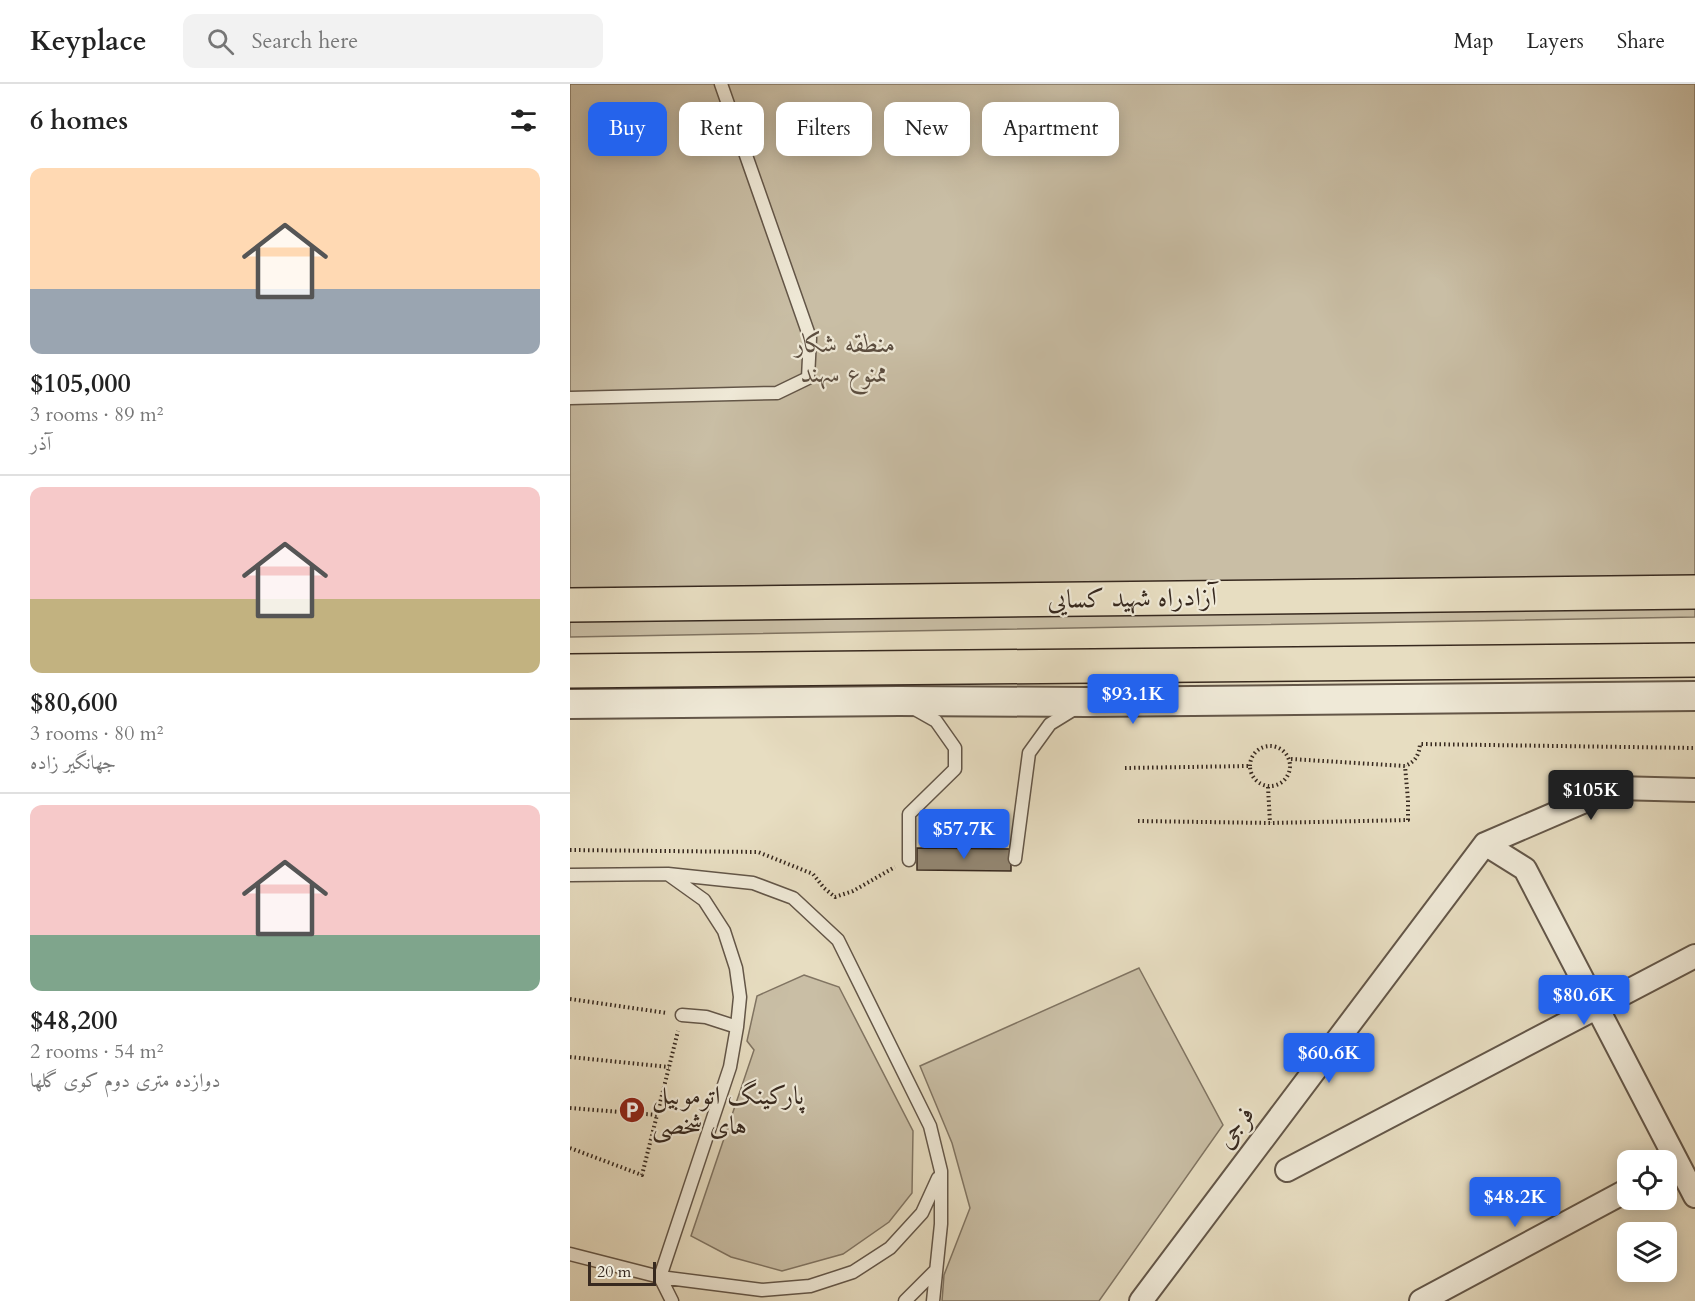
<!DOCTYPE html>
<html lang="en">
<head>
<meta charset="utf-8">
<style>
  :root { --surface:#fff; --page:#f2f2f2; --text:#222; --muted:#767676; --line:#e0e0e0; --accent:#2563eb }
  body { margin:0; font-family:Cardo,Amiri,serif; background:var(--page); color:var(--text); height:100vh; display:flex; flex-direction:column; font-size:22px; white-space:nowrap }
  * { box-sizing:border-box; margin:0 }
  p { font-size:20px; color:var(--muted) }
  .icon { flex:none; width:33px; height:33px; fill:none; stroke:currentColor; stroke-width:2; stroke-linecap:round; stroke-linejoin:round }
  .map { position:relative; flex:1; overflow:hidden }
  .details { display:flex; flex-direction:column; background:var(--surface); width:570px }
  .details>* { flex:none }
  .guide { position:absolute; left:18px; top:18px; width:570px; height:54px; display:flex; gap:12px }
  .controls { position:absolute; left:1047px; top:1066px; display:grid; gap:12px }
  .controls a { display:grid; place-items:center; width:60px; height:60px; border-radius:12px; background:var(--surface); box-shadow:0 3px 15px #0003; font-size:30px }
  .scale { position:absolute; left:18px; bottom:15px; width:68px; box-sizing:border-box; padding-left:6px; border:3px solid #37291f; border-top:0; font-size:16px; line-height:21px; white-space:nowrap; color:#37291f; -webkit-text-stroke:4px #efe9d7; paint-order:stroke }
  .price { position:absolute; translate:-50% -51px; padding:0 14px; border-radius:6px; background:var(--accent); color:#fff; font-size:20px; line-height:39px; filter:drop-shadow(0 2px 3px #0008) }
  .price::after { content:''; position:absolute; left:50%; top:36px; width:18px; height:14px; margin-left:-9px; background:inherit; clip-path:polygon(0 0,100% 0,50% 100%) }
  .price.current { background:#222; color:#fff }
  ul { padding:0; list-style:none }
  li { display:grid; align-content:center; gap:12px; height:318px; padding:0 30px }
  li+li { border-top:2px solid var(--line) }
  li span { display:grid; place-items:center; height:186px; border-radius:12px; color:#555 }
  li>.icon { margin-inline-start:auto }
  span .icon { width:108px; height:108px; fill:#fffc; stroke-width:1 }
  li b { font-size:26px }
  h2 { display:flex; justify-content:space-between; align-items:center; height:72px; padding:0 30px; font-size:26px }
  .tag { padding:0 21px; border-radius:12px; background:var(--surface); box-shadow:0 3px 15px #0003; font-size:21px; line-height:54px }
  .tag.current { background:var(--accent); color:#fff }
  header { display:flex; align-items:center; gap:36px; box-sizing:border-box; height:84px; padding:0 30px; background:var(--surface); border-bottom:2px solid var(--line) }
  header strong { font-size:28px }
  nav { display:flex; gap:33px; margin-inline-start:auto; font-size:21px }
  .search { width:420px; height:54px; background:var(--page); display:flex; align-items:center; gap:15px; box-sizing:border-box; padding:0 21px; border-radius:12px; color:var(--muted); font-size:22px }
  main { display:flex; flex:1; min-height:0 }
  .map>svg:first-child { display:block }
  .green { fill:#c9bea5; stroke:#807462; stroke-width:1.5 }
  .building { fill:#938773; stroke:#37291f; stroke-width:1.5 }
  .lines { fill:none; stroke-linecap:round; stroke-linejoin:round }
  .service-casing { stroke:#635648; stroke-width:15 }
  .minor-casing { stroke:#635648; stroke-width:26 }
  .tertiary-casing { stroke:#635648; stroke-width:32 }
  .motorway-casing { stroke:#37291f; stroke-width:36 }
  .path { stroke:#37291f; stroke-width:4; stroke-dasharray:1.5 3; stroke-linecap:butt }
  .service { stroke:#efe9d7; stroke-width:12 }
  .minor { stroke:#efe9d7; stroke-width:22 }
  .tertiary { stroke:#efe9d7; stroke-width:28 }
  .motorway { stroke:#e7ddc1; stroke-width:33 }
  .labels { text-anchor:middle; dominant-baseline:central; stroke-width:4.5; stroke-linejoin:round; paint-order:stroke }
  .park-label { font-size:26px; font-style:italic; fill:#5c4e40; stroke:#efe9d7 }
  .street-label { font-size:26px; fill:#37291f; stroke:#efe9d7 }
  .poi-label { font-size:26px; fill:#37291f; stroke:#efe9d7; text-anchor:start }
</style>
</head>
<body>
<header>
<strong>Keyplace</strong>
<div class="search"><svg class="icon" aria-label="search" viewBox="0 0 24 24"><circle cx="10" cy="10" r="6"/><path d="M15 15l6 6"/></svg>Search here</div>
<nav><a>Map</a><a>Layers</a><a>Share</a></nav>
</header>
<main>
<section class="details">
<h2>6 homes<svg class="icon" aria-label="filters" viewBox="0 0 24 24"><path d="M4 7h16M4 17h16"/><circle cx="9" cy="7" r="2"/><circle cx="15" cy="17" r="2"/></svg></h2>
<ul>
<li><span style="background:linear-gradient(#ffd9b3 65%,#9aa5b1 0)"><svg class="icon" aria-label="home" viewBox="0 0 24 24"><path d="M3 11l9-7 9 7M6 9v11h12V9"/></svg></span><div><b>$105,000</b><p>3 rooms · 89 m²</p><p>آذر</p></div></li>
<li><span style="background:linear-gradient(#f6c9c9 60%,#c2b280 0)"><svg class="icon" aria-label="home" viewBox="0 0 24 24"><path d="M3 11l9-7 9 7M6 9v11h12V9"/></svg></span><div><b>$80,600</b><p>3 rooms · 80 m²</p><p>جهانگیر زاده</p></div></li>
<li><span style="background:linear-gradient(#f6c9c9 70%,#7fa58c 0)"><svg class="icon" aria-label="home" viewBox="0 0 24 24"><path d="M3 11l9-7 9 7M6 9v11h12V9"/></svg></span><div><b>$48,200</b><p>2 rooms · 54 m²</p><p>دوازده متری دوم کوی گلها</p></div></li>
</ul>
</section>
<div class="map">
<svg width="1125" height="1217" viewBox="0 0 1125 1217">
  <rect width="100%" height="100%" fill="#e7ddc1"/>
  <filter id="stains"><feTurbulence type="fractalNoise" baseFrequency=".00333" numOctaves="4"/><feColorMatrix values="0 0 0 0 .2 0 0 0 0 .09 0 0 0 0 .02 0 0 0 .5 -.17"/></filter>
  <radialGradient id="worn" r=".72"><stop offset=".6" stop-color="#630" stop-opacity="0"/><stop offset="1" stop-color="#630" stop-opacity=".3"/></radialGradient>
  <path class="green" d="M0 0H1125V533L0 553Z
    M569 884 653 1041 529 1217H372L374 1191 400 1124 382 1059 350 982Z
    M234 891 269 903 343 1047 342 1109 319 1138 273 1170 212 1187 161 1173 121 1152 184 966 177 957 187 912Z"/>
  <path class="building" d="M347 764 441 765V787L347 786Z"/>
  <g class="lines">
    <g class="service-casing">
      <path id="service" d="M0 314 207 309 238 294 240 254 151 0
        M445 775 459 669 480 640 506 624
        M339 776V730L385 685V664L366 637 343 624
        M0 791 98 790 183 799 223 814 268 856 360 1042 371 1087V1140L363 1217
        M99 791 134 816 154 847 166 884 170 913 167 943 160 983 90 1193 102 1217
        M112 931 136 933 167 943
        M0 1170 90 1193 192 1206 240 1202 283 1188 320 1164 352 1129 368 1094
        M335 1217 366 1186"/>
    </g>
    <g class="minor-casing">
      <path id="minor" d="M915 760 955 785 1125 1112
        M717 1086 1125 872
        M571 1217 915 760 1045 704 1125 706
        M851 1217 1058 1106"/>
    </g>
    <g class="tertiary-casing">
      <path id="tertiary" d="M0 620 329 617 517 618 1125 612"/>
    </g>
    <g class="motorway-casing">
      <path id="motorway" d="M0 521 1125 508
        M0 587 1125 576"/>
    </g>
    <path class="path" d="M680 682a20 20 0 1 1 40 0a20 20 0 1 1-40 0Z
      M721 675 835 682C846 677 849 671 850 660L1125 664
      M555 684 679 682
      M698 703 700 739
      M568 737 700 739 838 736V716L835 682
      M0 766 188 768 243 790 254 804 265 813 283 807 325 783
      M0 915 97 929
      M0 973 99 983
      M0 1024 88 1031
      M0 1064 72 1091 108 947"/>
    <use href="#service" class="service"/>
    <use href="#minor" class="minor"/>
    <use href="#tertiary" class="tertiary"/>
    <use href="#motorway" class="motorway"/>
  </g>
  <defs>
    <g id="parking-disc" transform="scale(1.35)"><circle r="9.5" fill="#8f2418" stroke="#efe9d7"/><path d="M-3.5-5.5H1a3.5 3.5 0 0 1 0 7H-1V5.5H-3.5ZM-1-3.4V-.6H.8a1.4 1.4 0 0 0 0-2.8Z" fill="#fff"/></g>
  </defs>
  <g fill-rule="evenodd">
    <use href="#parking-disc" x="62" y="1026"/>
  </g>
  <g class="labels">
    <g class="park-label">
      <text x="275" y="259">منطقه شکار<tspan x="275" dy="30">ممنوع سهند</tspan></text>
    </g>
    <g class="street-label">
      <text transform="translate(562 514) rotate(-1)">آزادراه شهید کسایی</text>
      <text transform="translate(665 1043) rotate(-53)">فرجی</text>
    </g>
    <g class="poi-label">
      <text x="82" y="1011">پارکینگ اتوموبیل<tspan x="82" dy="30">های شخصی</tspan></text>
    </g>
  </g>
  <rect width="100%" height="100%" filter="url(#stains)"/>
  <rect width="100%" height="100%" fill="url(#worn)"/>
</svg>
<div class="controls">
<a><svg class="icon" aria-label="locate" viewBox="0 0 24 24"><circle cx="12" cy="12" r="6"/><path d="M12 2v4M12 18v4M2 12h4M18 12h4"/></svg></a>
<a><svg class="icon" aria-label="layers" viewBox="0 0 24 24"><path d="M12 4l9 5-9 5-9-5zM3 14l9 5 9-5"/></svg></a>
</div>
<div class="scale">20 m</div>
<b class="price" style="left:563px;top:641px">$93.1K</b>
<b class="price current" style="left:1021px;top:737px">$105K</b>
<b class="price" style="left:394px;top:776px">$57.7K</b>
<b class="price" style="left:1014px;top:942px">$80.6K</b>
<b class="price" style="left:759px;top:1000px">$60.6K</b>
<b class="price" style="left:945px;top:1144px">$48.2K</b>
<div class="guide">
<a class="tag current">Buy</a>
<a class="tag">Rent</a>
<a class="tag">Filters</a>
<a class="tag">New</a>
<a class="tag">Apartment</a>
</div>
</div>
</main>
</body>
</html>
